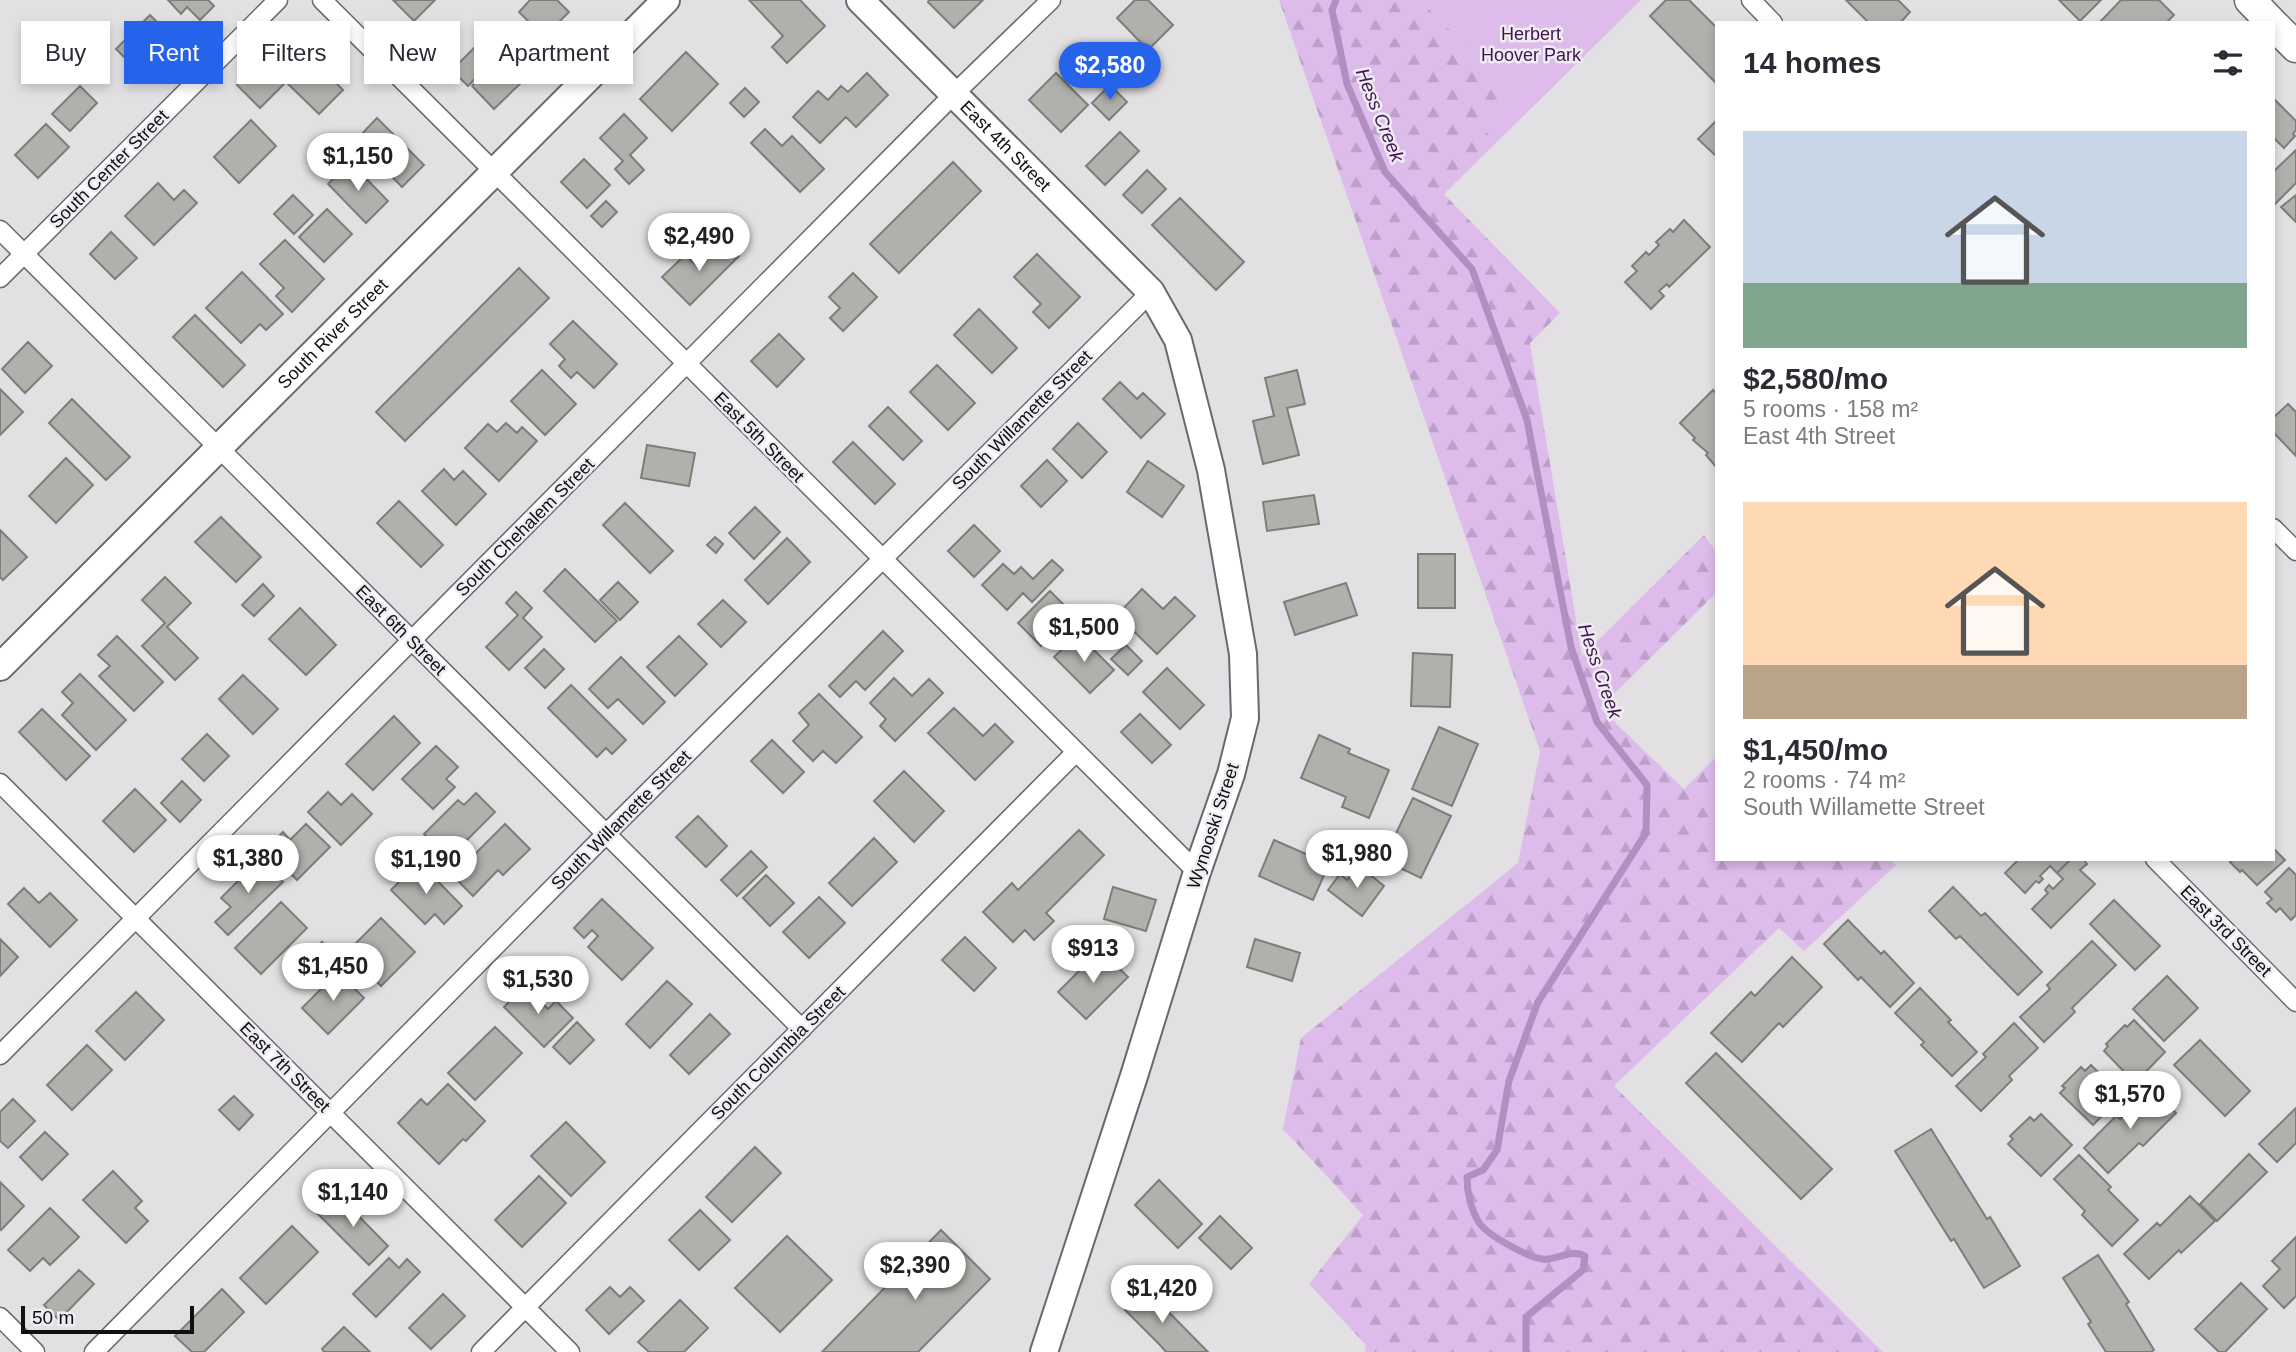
<!DOCTYPE html>
<html lang="en">
<head>
<meta charset="utf-8">
<style>
  :root { --surface:#fff; --page:#f2f2f3; --text:#2b2b33; --muted:#7c7c81; --accent:#2563eb }
  body { margin:0; font-family:Helvetica,sans-serif; background:var(--page); color:var(--text); height:100vh; display:flex; flex-direction:column; font-size:26px; white-space:nowrap }
  * { box-sizing:border-box; margin:0 }
  p { font-size:23px; color:var(--muted) }
  .icon { flex:none; width:38px; height:38px; fill:none; stroke:currentColor; stroke-width:2; stroke-linecap:round; stroke-linejoin:round }
  .map { position:relative; flex:1; overflow:hidden }
  .sheet { position:absolute; left:1715px; top:21px; width:560px; height:840px; display:flex; flex-direction:column; background:var(--surface); border-radius:0px; box-shadow:0 4px 10px #0003 }
  .sheet>* { flex:none }
  .hud { position:absolute; left:21px; top:21px; width:665px; height:63px; display:flex; gap:14px }
  .scale { position:absolute; left:21px; bottom:18px; width:173px; box-sizing:border-box; padding-left:7px; border:4px solid #100f11; border-top:0; font-size:19px; line-height:24px; white-space:nowrap; color:#100f11; -webkit-text-stroke:5px #f0edf2; paint-order:stroke }
  .price { position:absolute; translate:-50% -60px; padding:0 16px; border-radius:24px; background:#fff; color:#222; font-size:23px; line-height:46px; filter:drop-shadow(0 2px 4px #0008) }
  .price::after { content:''; position:absolute; left:50%; top:42px; width:21px; height:16px; margin-left:-10px; background:inherit; clip-path:polygon(0 0,100% 0,50% 100%) }
  .price.active { background:var(--accent); color:#fff }
  ul { padding:0; list-style:none }
  li { display:grid; align-content:center; gap:14px; height:371px; padding:0 28px }
  li span { display:grid; place-items:center; height:217px; border-radius:0px; color:#555 }
  li>.icon { margin-inline-start:auto }
  span .icon { width:126px; height:126px; fill:#fffc; stroke-width:1 }
  li b { font-size:30px }
  h2 { display:flex; justify-content:space-between; align-items:center; height:84px; padding:0 28px; font-size:30px }
  .pill { padding:0 24px; border-radius:0px; background:var(--surface); box-shadow:0 4px 10px #0003; font-size:24px; line-height:63px }
  .pill.active { background:var(--accent); color:#fff }
  .map>svg:first-child { display:block }
  .forest { fill:url(#forest-firs) }
  .park { fill:#ddbcec }
  .lines { fill:none; stroke-linecap:round; stroke-linejoin:round }
  .stream { stroke:#b18fc1; stroke-width:7 }
  .building { fill:#b0b0ac; stroke:#7d7e79; stroke-width:2 }
  .street-casing { stroke:#6a686c; stroke-width:21 }
  .secondary-casing { stroke:#6a686c; stroke-width:30 }
  .primary-casing { stroke:#6a686c; stroke-width:33 }
  .street { stroke:#fff; stroke-width:18 }
  .secondary { stroke:#fff; stroke-width:26 }
  .primary { stroke:#fff; stroke-width:30 }
  .labels { text-anchor:middle; dominant-baseline:central; stroke-width:5; stroke-linejoin:round; paint-order:stroke }
  .park-label { font-size:18px; fill:#3f1451; stroke:#f0edf2 }
  .street-label { font-size:18px; fill:#100f11; stroke:#f0edf2 }
  .water-label { font-size:19px; font-style:italic; fill:#411552; stroke:#f0edf2 }
</style>
</head>
<body>
<div class="map">
<svg width="2296" height="1352" viewBox="0 0 2296 1352">
  <defs>
    <pattern id="forest-firs" width="22" height="20" patternUnits="userSpaceOnUse" patternTransform="scale(1.75)"><rect width="22" height="20" fill="#ddbcec"/><path d="M5 1l3.5 6h-7zM16 11l3.5 6h-7z" fill="#bda0c9"/></pattern>
  </defs>
  <rect width="100%" height="100%" fill="#e3e0e4"/>
  <path class="forest" d="M1279 0H1420L1517 96 1484 129 1497 142 1444 194 1560 313 1530 343 1582 656 1704 535 1717 553V592L1600 708 1684 789 1717 756V859H1890L1896 865 1804 951 1779 928 1614 1086 1883 1352H1365L1366 1345 1309 1284 1363 1215 1283 1129 1301 1038 1518 863 1540 751Z"/>
  <path class="park" d="M1420 0H1641L1497 142 1483 129 1517 96Z"/>
  <g class="lines">
    <path class="stream" d="M1336 0 1332 10 1347 84 1385 172 1472 269 1527 420 1571 647 1597 722 1647 785 1646 833 1538 1002 1509 1081 1497 1150 1483 1170 1467 1177C1467 1192 1471 1211 1480 1224 1489 1236 1528 1257 1542 1259 1558 1261 1570 1248 1585 1256L1583 1270 1526 1317V1352"/>
  </g>
  <path class="building" d="M168 0H208L214 6 200 20 187 7 181 14Z
    M393 0H435L414 21Z
    M530 0H557L569 12 544 37 519 12Z
    M749 0H800L825 26 787 63 772 47 783 36Z
    M929 0H983L954 28 928 2Z
    M1135 0H1148L1173 25 1148 50 1117 18Z
    M1666 0H1689L1717 28V84L1650 16Z
    M1846 0H1898L1910 12 1900 23H1869Z
    M2059 0H2101L2080 21Z
    M2121 0H2159L2174 15 2166 23H2099Z
    M150 15 173 38 139 72 116 49Z
    M288 34 343 90 319 114 286 82 260 108 237 85Z
    M482 40 497 56 468 86 452 70Z
    M686 52 718 84 672 131 640 99Z
    M500 58 523 81 494 109 472 86Z
    M867 73 888 95 856 127 846 117 820 143 793 117 818 91 828 100 841 86 848 92Z
    M1056 73 1088 105 1061 132 1029 100Z
    M1110 85 1127 102 1109 120 1092 103Z
    M80 86 97 103 70 131 52 114Z
    M745 88 759 102 744 117 730 103Z
    M2273 98 2296 121V130L2293 134 2295 136 2284 148 2273 137Z
    M624 114 647 138 630 155 644 170 629 184 615 169 623 161 600 138Z
    M377 118 424 165 402 187 356 140Z
    M251 120 276 146 239 183 214 157Z
    M1717 120V157L1698 139Z
    M46 124 69 147 38 178 15 155Z
    M765 129 782 146 792 136 824 169 800 192 751 143Z
    M1120 132 1139 151 1105 185 1086 166Z
    M2296 150V183L2273 206V172Z
    M584 159 610 185 587 208 561 182Z
    M350 162 388 201 366 223 328 184Z
    M953 162 981 191 899 273 870 244Z
    M1147 170 1166 189 1142 213 1123 195Z
    M158 183 174 200 184 190 197 203 154 245 125 216Z
    M293 195 313 215 294 234 274 214Z
    M2296 195V222L2281 207Z
    M1180 198 1244 262 1216 290 1152 225Z
    M606 201 617 212 602 227 591 216Z
    M327 209 352 234 324 262 299 237Z
    M1684 220 1710 247 1669 287 1667 284 1659 291 1664 296 1651 309 1625 282 1637 271 1632 266 1646 252 1649 255 1659 245 1656 242 1670 229 1673 232Z
    M111 232 137 258 115 279 90 254Z
    M285 240 324 279 292 312 276 296 284 288 260 264Z
    M724 241 739 256 690 305 662 277 685 255 698 267Z
    M1037 254 1080 297 1049 328 1033 312 1041 304 1014 277Z
    M519 268 549 298 405 441 376 412Z
    M242 272 283 314 266 330 260 324 241 343 206 308Z
    M853 273 877 297 843 331 830 318 840 308 829 297Z
    M979 309 1017 348 992 373 954 335Z
    M195 315 245 365 223 387 173 337Z
    M573 321 617 364 594 388 577 372 571 378 559 366 565 359 550 344Z
    M779 334 804 359 777 387 751 361Z
    M28 342 52 366 25 393 2 369Z
    M937 365 975 403 948 430 910 392Z
    M542 370 576 404 545 435 511 401Z
    M1297 370 1305 404 1287 408 1299 455 1263 464 1253 421 1274 416 1265 378Z
    M1120 382 1137 399 1143 393 1165 414 1141 438 1103 399Z
    M0 389 23 412 0 435Z
    M1713 390 1717 394V468L1706 455 1708 453 1693 440 1695 438 1680 423Z
    M72 399 130 457 106 480 49 423Z
    M2288 404 2296 412V456L2273 432V418Z
    M888 407 922 441 903 460 869 426Z
    M506 423 517 433 522 427 537 441 499 481 465 448 488 424 497 432Z
    M1078 423 1107 452 1082 478 1053 449Z
    M853 442 895 484 875 504 833 462Z
    M647 445 695 453 689 486 641 478Z
    M66 458 93 485 56 523 29 496Z
    M1047 460 1067 481 1041 507 1021 486Z
    M1148 461 1184 486 1162 517 1127 492Z
    M444 469 454 480 463 471 486 494 456 525 422 491Z
    M1314 495 1319 524 1267 531 1263 502Z
    M399 501 443 545 421 567 377 523Z
    M625 503 673 551 650 573 603 525Z
    M755 507 780 532 754 559 729 533Z
    M221 517 261 557 236 582 195 542Z
    M974 525 1000 551 974 577 948 551Z
    M0 530 27 557 3 580 0 577Z
    M715 537 723 544 716 553 707 545Z
    M787 538 810 562 768 604 745 580Z
    M1418 554H1455V608H1418Z
    M1052 560 1063 570 1032 602 1023 593 1007 610 982 585 1003 564 1014 574 1021 567 1033 579Z
    M565 569 617 621 595 642 544 591Z
    M165 577 191 603 167 627 198 658 175 680 142 646 165 623 142 600Z
    M618 582 638 602 620 620 600 600Z
    M1346 583 1357 615 1295 635 1284 602Z
    M263 584 274 596 254 616 242 605Z
    M1142 589 1163 609 1175 597 1195 616 1157 654 1117 615Z
    M1050 591 1082 623 1066 639 1057 631 1041 646 1018 623Z
    M516 592 532 608 523 618 542 637 509 670 486 647 518 615 506 603Z
    M723 600 746 622 721 647 698 624Z
    M300 608 336 645 306 675 269 639Z
    M883 631 903 651 865 690 856 681 840 697 829 686Z
    M1078 634 1114 670 1090 693 1054 657Z
    M117 636 163 682 134 711 99 676 110 666 98 655Z
    M679 636 707 664 675 696 647 667Z
    M1126 645 1142 661 1128 675 1111 659Z
    M544 649 564 669 545 688 525 668Z
    M1413 653 1452 655 1450 707 1411 706Z
    M621 657 665 702 643 724 618 699 608 708 589 689Z
    M1167 668 1204 705 1180 729 1143 692Z
    M80 674 126 720 96 750 62 715 73 703 62 692Z
    M243 675 278 709 253 734 219 699Z
    M894 678 912 696 929 679 943 693 895 741 880 726 886 719 870 703Z
    M571 685 626 740 612 754 606 748 597 757 548 708Z
    M819 694 862 737 836 763 823 751 813 761 793 741 809 725 799 713Z
    M954 708 983 736 995 724 1013 742 975 780 928 733Z
    M42 709 90 756 66 780 19 732Z
    M1140 714 1171 745 1152 763 1121 732Z
    M394 716 420 743 373 790 346 764Z
    M1439 727 1478 744 1452 806 1412 789Z
    M207 734 229 756 204 781 182 759Z
    M1319 735 1350 749 1348 753 1389 770 1369 818 1342 807 1346 797 1301 778Z
    M772 740 804 772 783 793 751 761Z
    M436 746 458 767 446 779 455 787 433 809 402 779Z
    M904 771 944 811 914 842 874 801Z
    M182 781 201 800 180 822 161 803Z
    M135 789 166 820 134 852 103 821Z
    M328 792 341 805 352 794 372 814 341 845 308 812Z
    M476 793 495 812 449 858 424 834 458 800 464 805Z
    M1413 798 1451 816 1421 878 1383 860Z
    M698 816 727 846 706 867 676 837Z
    M306 824 330 847 297 880 266 849 283 832 290 840Z
    M505 824 530 849 503 875 498 870 473 896 453 876Z
    M1079 830 1104 855 1046 913 1054 921 1034 940 1025 930 1013 942 983 912 1012 883 1018 890Z
    M874 838 897 862 852 906 829 883Z
    M1274 840 1329 864 1313 900 1259 876Z
    M2273 848 2285 860 2257 885 2242 870 2240 872 2230 862 2233 859H2273Z
    M751 851 767 867 737 896 721 880Z
    M260 859 283 882 228 935 215 922 231 907 221 898Z
    M2019 859H2071L2057 873 2050 866 2040 876 2043 879 2039 883 2036 881 2025 893 2005 873Z
    M2071 859H2083L2087 864 2080 870 2095 884 2051 928 2032 909 2048 893 2045 890 2049 885 2053 889 2063 879 2057 873Z
    M419 862 462 906 444 924 435 914 425 924 391 890Z
    M1358 865 1384 886 1362 916 1328 890 1340 874 1347 880Z
    M2289 868 2296 875V915L2291 920 2280 908 2276 912 2267 903 2272 899 2265 892Z
    M766 875 794 903 770 926 743 898Z
    M1113 887 1156 900 1146 931 1104 919Z
    M1953 887 1981 916 1985 913 2042 972 2018 995 1960 936 1956 939 1929 911Z
    M24 888 39 903 50 893 77 920 50 947 8 904Z
    M819 897 845 923 809 958 783 932Z
    M602 899 653 948 622 980 588 947 598 936 592 930 584 938 574 928Z
    M2114 900 2160 946 2135 970 2090 924Z
    M281 902 307 928 261 974 235 948Z
    M381 918 415 952 381 986 347 952Z
    M1848 920 1881 954 1884 951 1914 983 1890 1007 1861 977 1858 980 1824 944Z
    M965 937 996 968 974 991 942 960Z
    M0 939 18 957 0 976Z
    M1255 939 1300 953 1292 981 1247 967Z
    M2092 941 2116 965 2072 1008 2075 1012 2044 1042 2020 1017 2050 989 2047 985Z
    M322 942 341 960 317 984 299 965Z
    M1100 950 1128 977 1086 1019 1058 992Z
    M1792 957 1822 987 1783 1027 1779 1023 1742 1062 1711 1033 1751 992 1755 996Z
    M338 972 364 998 328 1034 302 1008Z
    M2167 976 2198 1008 2164 1041 2133 1009Z
    M667 981 692 1004 650 1048 626 1024Z
    M525 986 548 1009 556 1001 573 1018 544 1047 504 1007Z
    M1920 988 1951 1020 1948 1022 1977 1052 1952 1076 1921 1045 1924 1042 1895 1013Z
    M136 992 164 1020 125 1060 96 1031Z
    M710 1014 730 1034 689 1074 670 1055Z
    M2134 1020 2165 1052 2135 1083 2104 1051 2108 1046 2106 1044 2125 1025 2127 1027Z
    M577 1022 594 1040 570 1064 553 1047Z
    M2014 1023 2038 1048 2009 1076 2012 1080 1981 1111 1956 1086 1986 1057 1983 1054Z
    M495 1027 522 1053 475 1100 448 1073Z
    M2200 1040 2250 1091 2225 1116 2174 1065Z
    M87 1045 112 1070 72 1110 47 1085Z
    M1716 1053 1832 1169 1801 1199 1686 1083Z
    M2091 1065 2122 1096 2093 1125 2060 1093 2065 1088 2062 1086 2081 1067 2085 1071Z
    M448 1084 485 1121 466 1141 463 1139 439 1164 398 1123 421 1099 427 1105Z
    M2151 1088 2176 1113 2143 1146 2139 1143 2108 1173 2084 1148 2116 1116 2120 1119Z
    M234 1096 253 1115 239 1130 219 1110Z
    M13 1099 35 1121 8 1148 0 1141V1112Z
    M2296 1108V1143L2277 1162 2259 1144Z
    M2041 1114 2072 1145 2041 1176 2008 1144 2013 1139 2010 1136 2030 1117 2034 1121Z
    M566 1122 605 1162 571 1196 531 1156Z
    M1931 1129 1987 1219 1990 1217 2020 1266 1984 1288 1954 1239 1951 1241 1895 1151Z
    M45 1132 68 1154 42 1180 20 1157Z
    M755 1147 781 1173 732 1222 706 1197Z
    M2249 1154 2267 1172 2217 1221 2200 1204Z
    M2079 1155 2111 1187 2108 1190 2138 1220 2112 1246 2082 1215 2085 1211 2054 1179Z
    M113 1171 142 1201 135 1208 148 1221 126 1243 83 1200Z
    M539 1176 566 1203 522 1247 495 1220Z
    M1159 1180 1202 1224 1178 1248 1135 1205Z
    M0 1182 24 1206 1 1230 0 1229Z
    M337 1194 388 1246 369 1265 317 1213Z
    M2190 1196 2215 1221 2181 1253 2179 1250 2149 1279 2124 1254 2157 1223 2160 1226Z
    M50 1208 79 1237 50 1265 43 1258 30 1271 8 1250Z
    M700 1210 730 1240 699 1270 669 1240Z
    M1220 1216 1252 1248 1231 1269 1199 1238Z
    M292 1226 318 1252 266 1304 240 1278Z
    M941 1230 990 1279 918 1352H822Z
    M787 1236 832 1280 780 1332 735 1288Z
    M2296 1237V1296L2284 1308 2263 1286 2280 1269 2272 1261Z
    M2098 1255 2129 1302 2126 1304 2154 1350 2151 1352H2106L2088 1324 2091 1322 2063 1278Z
    M389 1258 399 1268 407 1259 420 1272 376 1317 353 1294Z
    M79 1270 94 1284 59 1320 44 1305Z
    M2241 1283 2267 1309 2225 1352H2219L2195 1329Z
    M610 1287 620 1297 630 1287 644 1301 609 1334 586 1310Z
    M222 1289 244 1312 204 1352H192L175 1336Z
    M1146 1289 1208 1352H1166L1160 1345 1125 1310Z
    M443 1294 465 1316 431 1349 409 1328Z
    M680 1300 708 1328 684 1352H649L638 1342Z
    M344 1327 370 1352H324L322 1349Z"/>
  <g class="lines">
    <g class="street-casing">
      <path id="street" d="M322 0 1197 872
        M1751 0 1773 23
        M0 230 802 1029
        M0 278 278 0
        M2273 528 2296 551
        M0 783 570 1352
        M2155 859 2296 1002
        M0 1055 954 94 1051 0
        M0 1317 35 1352
        M94 1352 606 834 1151 292
        M481 1352 1075 753"/>
    </g>
    <g class="secondary-casing">
      <g id="secondary">
        <path id="s1" d="M860 0 1151 292 1178 340 1211 470 1243 654 1245 718 1231 774 1197 872 1134 1076 1044 1352"/>
        <path id="s2" d="M0 667 666 0"/>
      </g>
    </g>
    <g class="primary-casing">
      <path id="primary" d="M2250 0 2272 23
        M2273 24 2296 47"/>
    </g>
    <use href="#street" class="street"/>
    <use href="#secondary" class="secondary"/>
    <use href="#primary" class="primary"/>
  </g>
  <g class="labels">
    <g class="park-label">
      <text x="1531" y="34">Herbert<tspan x="1531" dy="21">Hoover Park</tspan></text>
    </g>
    <g class="street-label">
      <text stroke="none"><textPath href="#s1" startOffset="206">East 4th Street</textPath></text>
      <text transform="translate(109 169) rotate(-45)">South Center Street</text>
      <text stroke="none"><textPath href="#s2" startOffset="471">South River Street</textPath></text>
      <text transform="translate(1022 420) rotate(-45)">South Willamette Street</text>
      <text transform="translate(759 437) rotate(45)">East 5th Street</text>
      <text transform="translate(525 527) rotate(-45)">South Chehalem Street</text>
      <text transform="translate(401 630) rotate(45)">East 6th Street</text>
      <text transform="translate(621 820) rotate(-45)">South Willamette Street</text>
      <text transform="translate(1213 826) rotate(-72)">Wynooski Street</text>
      <text transform="translate(2226 931) rotate(45)">East 3rd Street</text>
      <text transform="translate(778 1053) rotate(-45)">South Columbia Street</text>
      <text transform="translate(285 1067) rotate(45)">East 7th Street</text>
    </g>
    <g class="water-label">
      <text transform="translate(1380 115) rotate(68)">Hess Creek</text>
      <text transform="translate(1600 671) rotate(71)">Hess Creek</text>
    </g>
  </g>
</svg>
<div class="scale">50 m</div>
<b class="price active" style="left:1110px;top:102px">$2,580</b>
<b class="price" style="left:358px;top:193px">$1,150</b>
<b class="price" style="left:699px;top:273px">$2,490</b>
<b class="price" style="left:1084px;top:664px">$1,500</b>
<b class="price" style="left:1357px;top:890px">$1,980</b>
<b class="price" style="left:248px;top:895px">$1,380</b>
<b class="price" style="left:426px;top:896px">$1,190</b>
<b class="price" style="left:1093px;top:985px">$913</b>
<b class="price" style="left:333px;top:1003px">$1,450</b>
<b class="price" style="left:538px;top:1016px">$1,530</b>
<b class="price" style="left:2130px;top:1131px">$1,570</b>
<b class="price" style="left:353px;top:1229px">$1,140</b>
<b class="price" style="left:915px;top:1302px">$2,390</b>
<b class="price" style="left:1162px;top:1325px">$1,420</b>
<div class="hud">
<a class="pill">Buy</a>
<a class="pill active">Rent</a>
<a class="pill">Filters</a>
<a class="pill">New</a>
<a class="pill">Apartment</a>
</div>
<section class="sheet">
<h2>14 homes<svg class="icon" aria-label="filters" viewBox="0 0 24 24"><path d="M4 7h16M4 17h16"/><circle cx="9" cy="7" r="2"/><circle cx="15" cy="17" r="2"/></svg></h2>
<ul>
<li><span style="background:linear-gradient(#c9d6e8 70%,#7fa58c 0)"><svg class="icon" aria-label="home" viewBox="0 0 24 24"><path d="M3 11l9-7 9 7M6 9v11h12V9"/></svg></span><div><b>$2,580/mo</b><p>5 rooms · 158 m²</p><p>East 4th Street</p></div></li>
<li><span style="background:linear-gradient(#ffd9b3 75%,#b9a48a 0)"><svg class="icon" aria-label="home" viewBox="0 0 24 24"><path d="M3 11l9-7 9 7M6 9v11h12V9"/></svg></span><div><b>$1,450/mo</b><p>2 rooms · 74 m²</p><p>South Willamette Street</p></div></li>
</ul>
</section>
</div>
</body>
</html>
